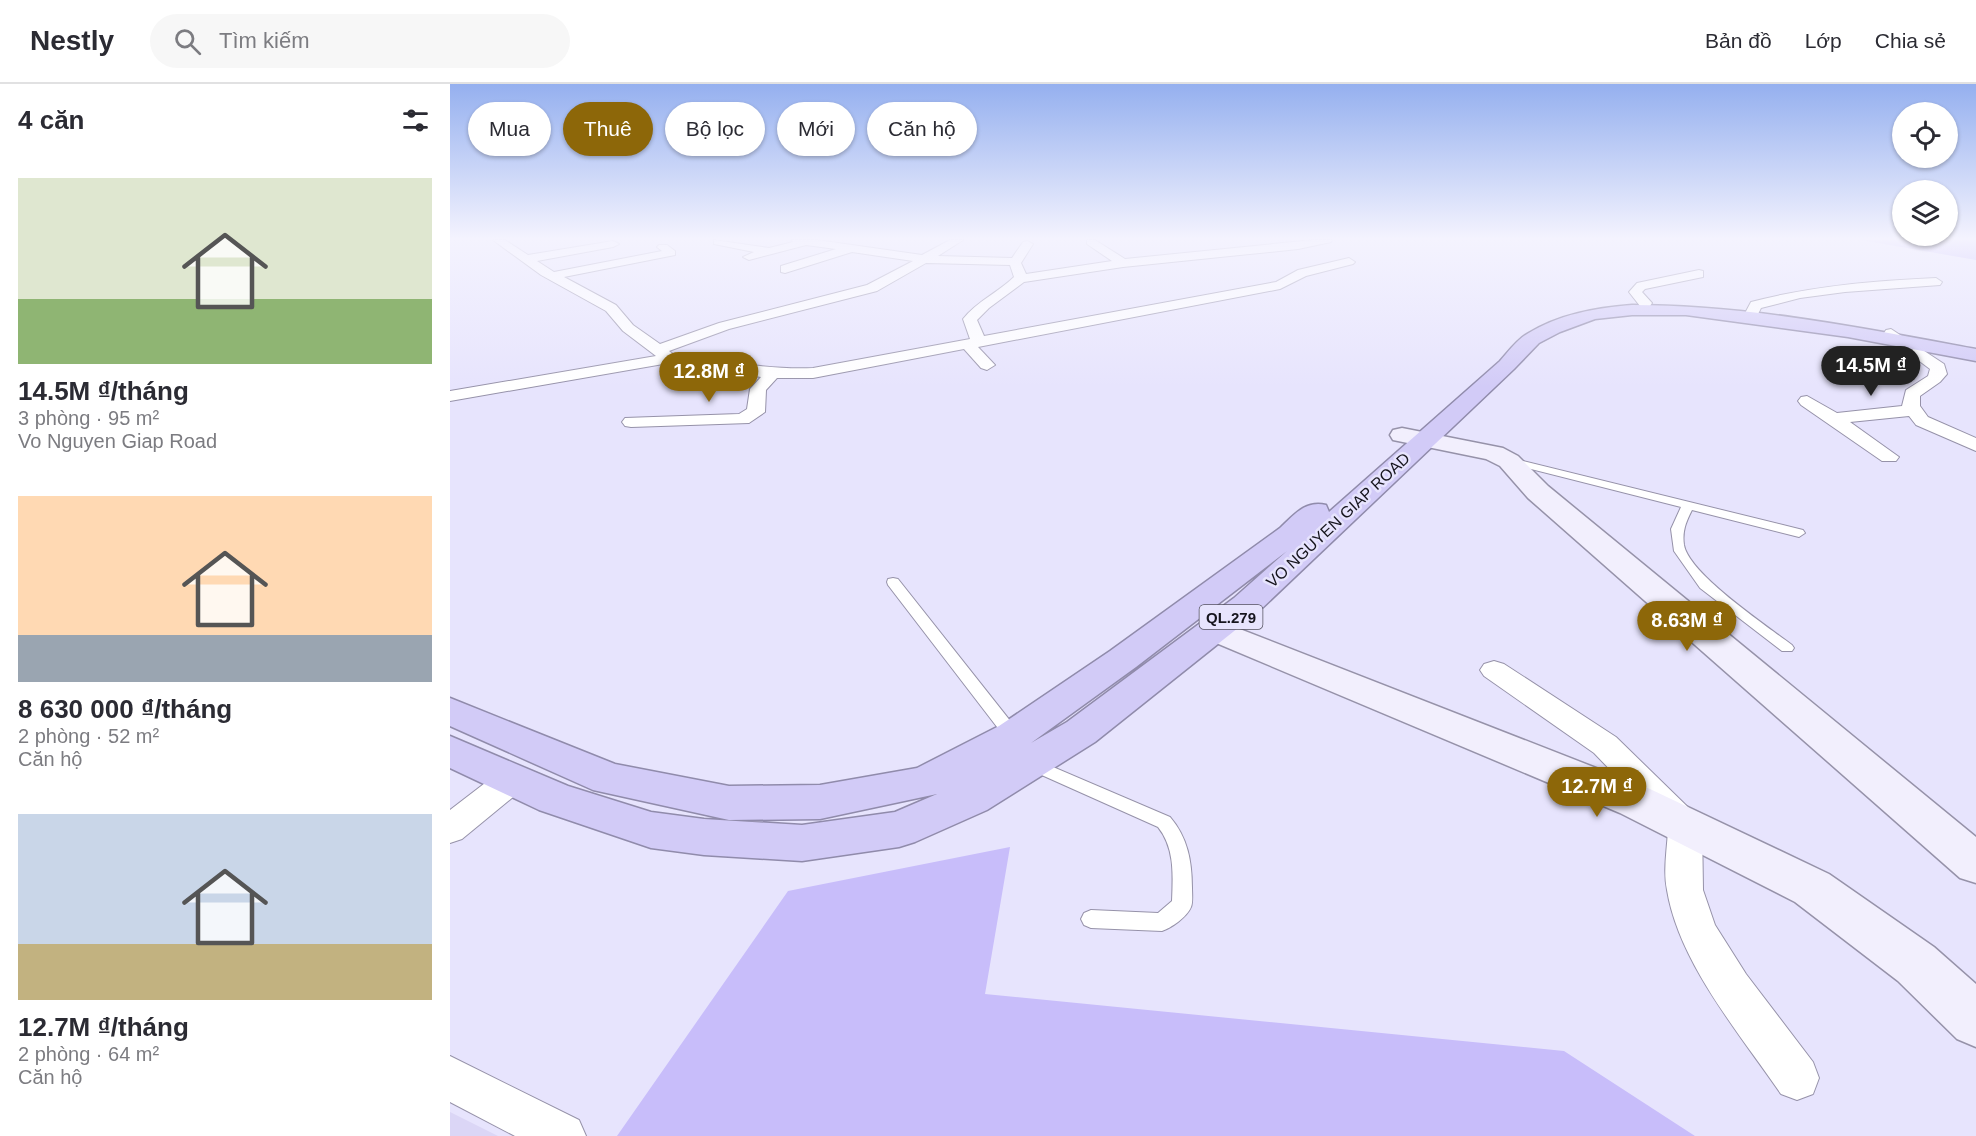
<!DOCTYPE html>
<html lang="vi">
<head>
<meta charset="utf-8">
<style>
  :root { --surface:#fff; --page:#f7f7f7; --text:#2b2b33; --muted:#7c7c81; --line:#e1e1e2; --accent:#8d6709 }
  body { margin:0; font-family:Arial,sans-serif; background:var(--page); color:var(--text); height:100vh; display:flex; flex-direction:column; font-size:22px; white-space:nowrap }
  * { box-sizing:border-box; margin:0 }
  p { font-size:20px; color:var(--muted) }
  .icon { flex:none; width:33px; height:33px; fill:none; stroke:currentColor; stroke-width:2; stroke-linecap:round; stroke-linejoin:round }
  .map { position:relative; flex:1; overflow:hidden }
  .panel { display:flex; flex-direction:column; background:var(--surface); width:450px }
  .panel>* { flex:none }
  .guide { position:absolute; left:18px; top:18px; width:570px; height:54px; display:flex; gap:12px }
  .fabs { position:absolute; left:1442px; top:18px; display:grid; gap:12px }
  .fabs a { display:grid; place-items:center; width:66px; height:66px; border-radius:50%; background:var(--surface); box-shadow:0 2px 4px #0004; font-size:30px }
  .price { position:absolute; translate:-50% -51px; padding:0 14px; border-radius:21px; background:var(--accent); color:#fff; font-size:20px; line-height:39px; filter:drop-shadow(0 2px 3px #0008) }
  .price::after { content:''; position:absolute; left:50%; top:36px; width:18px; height:14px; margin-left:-9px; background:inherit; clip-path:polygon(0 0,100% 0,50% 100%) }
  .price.active { background:#222; color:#fff }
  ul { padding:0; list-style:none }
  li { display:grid; align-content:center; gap:12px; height:318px; padding:0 18px }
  li span { display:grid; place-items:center; height:186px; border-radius:0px; color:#555 }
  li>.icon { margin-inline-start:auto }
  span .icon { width:108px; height:108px; fill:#fffc; stroke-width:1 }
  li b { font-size:26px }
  h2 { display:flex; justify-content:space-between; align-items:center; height:72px; padding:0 18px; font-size:26px }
  .tag { padding:0 21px; border-radius:27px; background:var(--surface); box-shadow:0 2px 4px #0004; font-size:21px; line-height:54px }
  .tag.active { background:var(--accent); color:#fff }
  header { display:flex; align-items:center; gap:36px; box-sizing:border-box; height:84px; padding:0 30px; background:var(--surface); border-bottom:2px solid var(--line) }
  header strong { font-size:28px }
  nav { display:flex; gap:33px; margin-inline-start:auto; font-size:21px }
  .search { width:420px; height:54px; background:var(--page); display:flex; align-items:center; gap:15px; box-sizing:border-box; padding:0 21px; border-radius:33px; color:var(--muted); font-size:22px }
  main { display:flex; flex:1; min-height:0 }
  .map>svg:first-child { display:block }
  .built { fill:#dbd6f6 }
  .green { fill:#c8bdfa }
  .water { fill:#b9a9f9 }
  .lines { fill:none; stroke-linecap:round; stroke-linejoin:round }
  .lane-casing { stroke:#9692a9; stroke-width:2 }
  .street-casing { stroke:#9692a9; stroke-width:2 }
  .secondary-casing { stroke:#9692a9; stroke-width:3 }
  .highway-casing { stroke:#908bab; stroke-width:3 }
  .lane { fill:#fff; fill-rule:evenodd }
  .street { fill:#fff; fill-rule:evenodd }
  .secondary { fill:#f2effd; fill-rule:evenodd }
  .highway { fill:#d2cbf7; fill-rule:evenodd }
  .labels { text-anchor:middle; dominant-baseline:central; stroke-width:5; stroke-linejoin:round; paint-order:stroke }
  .shield { fill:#e7e4fd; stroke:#555360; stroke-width:1.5 }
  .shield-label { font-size:15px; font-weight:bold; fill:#16151d }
  .street-label { font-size:16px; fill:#16151d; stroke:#e7e4fd }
</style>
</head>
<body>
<header>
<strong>Nestly</strong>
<div class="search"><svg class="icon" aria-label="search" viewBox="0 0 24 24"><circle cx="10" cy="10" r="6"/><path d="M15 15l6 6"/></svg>Tìm kiếm</div>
<nav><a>Bản đồ</a><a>Lớp</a><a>Chia sẻ</a></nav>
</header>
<main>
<section class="panel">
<h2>4 căn<svg class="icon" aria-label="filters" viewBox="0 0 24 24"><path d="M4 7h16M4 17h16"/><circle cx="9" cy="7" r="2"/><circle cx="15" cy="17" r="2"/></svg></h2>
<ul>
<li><span style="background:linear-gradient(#dfe7d0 65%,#8fb573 0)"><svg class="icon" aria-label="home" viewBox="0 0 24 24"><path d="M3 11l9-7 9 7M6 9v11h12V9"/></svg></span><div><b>14.5M ₫/tháng</b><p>3 phòng · 95 m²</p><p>Vo Nguyen Giap Road</p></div></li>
<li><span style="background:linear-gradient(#ffd9b3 75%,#9aa5b1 0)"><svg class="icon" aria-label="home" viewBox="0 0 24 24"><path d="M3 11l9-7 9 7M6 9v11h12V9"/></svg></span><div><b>8 630 000 ₫/tháng</b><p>2 phòng · 52 m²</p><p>Căn hộ</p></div></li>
<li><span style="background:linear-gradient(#c9d6e8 70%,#c2b280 0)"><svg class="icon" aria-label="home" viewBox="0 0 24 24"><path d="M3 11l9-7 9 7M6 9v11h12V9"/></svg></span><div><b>12.7M ₫/tháng</b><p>2 phòng · 64 m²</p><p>Căn hộ</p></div></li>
</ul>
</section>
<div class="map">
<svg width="1526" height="1052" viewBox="0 0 1526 1052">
  <rect width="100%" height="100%" fill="#e7e4fd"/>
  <path class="built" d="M0 1028 48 1052H0Z"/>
  <path class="green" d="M560 763 535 910 1114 967 1245 1052H167L338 807Z"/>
  <path class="water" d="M1411 156H1526V176Z"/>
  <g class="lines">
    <g class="lane-casing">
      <path id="lane" d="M1061 374 1353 446 1355 449 1349 453 1242 426C1236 438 1232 447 1234 461 1239 490 1317 542 1342 561L1344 564 1342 567H1332L1250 504 1224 467 1221 445 1231 423 1057 379V375Z
        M443 494 448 495 569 648 571 652 569 656 563 658 557 656 438 501 437 498 438 495Z
        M582 674 720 733C738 754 742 778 742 804 742 810 743 818 741 823 737 833 721 844 712 847L641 844 634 841 631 835 634 829 641 826 708 829 722 817C723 791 725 764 708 743L576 684 574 680 576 676Z"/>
    </g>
    <g class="street-casing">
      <path id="street" d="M43 156H55L78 171 163 157 169 160 163 163 87 177 104 188 212 167 207 163 209 161H217L225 167V171L114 193 166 221 183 241 210 260 269 239 417 201 463 177 402 168 335 189 331 188V182L386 165 356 161 299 176 293 173 304 168 264 160V156L319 164 343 158 342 156H367L472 171 500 156H513L488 172 562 174 573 158 577 157 583 160 571 179 576 190 662 177 637 160V156H645L675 175 863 156H882L881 158 848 165 673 183 574 198 539 224 527 236 534 252 826 198 848 186 899 174 905 178 903 180 856 192 830 205 528 263 545 281 537 286 531 284 514 265 363 294H327L316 306 315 328 299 339 181 343 175 342 172 338 175 334 289 330 297 325 300 305 311 293 219 279 0 317V307L206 272 173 247 156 227 91 191ZM476 179 560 181 564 193C549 208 527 217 513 235L520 255 363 284C316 286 270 276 223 270L219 267 279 245 427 207Z
        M1249 186 1253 187V193L1195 205 1192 208 1202 219 1200 222H1190L1179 208 1187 199Z
        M1486 194 1492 198 1490 201 1395 208 1350 214 1311 224 1305 236H1295L1293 233 1301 218C1362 202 1423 197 1486 194Z
        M1441 245 1494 280 1497 290 1490 298 1470 312V322L1478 333 1526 354V367L1466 341 1459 332 1400 338 1449 373 1446 377H1432L1351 321 1348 317 1351 313 1357 312 1387 329 1452 322 1456 306 1478 292 1480 285 1436 252 1434 249 1436 246Z
        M1044 577 1054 580 1166 653 1247 732 1252 742 1253 806 1265 841 1296 890 1363 978 1369 994 1363 1010 1347 1016 1331 1010C1290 950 1229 879 1217 806 1213 787 1217 766 1218 746L1144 669 1034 592 1030 586 1034 580Z
        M63 683 74 686 79 695 74 704 12 755 0 759V726L52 686Z
        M0 972 129 1036 136 1052H65L0 1018Z"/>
    </g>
    <g class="secondary-casing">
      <path id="secondary" d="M952 344 1053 364 1068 372 1098 402 1526 753V799L1510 794 1078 414 1050 382 1036 375 943 356 940 351 943 346Z
        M764 535 1200 705 1379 790 1484 863 1526 900V963L1507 955 1448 897 1345 818 1170 729 752 553 747 546 752 539Z"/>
    </g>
    <g class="highway-casing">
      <path id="highway" d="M1182 221C1298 221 1413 244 1526 265V277L1398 253 1236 231H1182L1145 235 1110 248 1089 259 1064 285 808 528 645 658 537 726 465 758 449 763 352 777 254 771 201 764 89 726 0 684V652L118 702 201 728 254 735 352 741 445 728 487 710 370 735 279 736 143 706 0 642V614L165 680 279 702 370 701 467 684 549 642 660 567 830 444C844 431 855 416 876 421L879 428 1050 277C1058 268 1067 256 1077 250 1109 230 1146 224 1182 221ZM837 467 784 514 617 638 581 659 686 583Z"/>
    </g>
    <use href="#lane" class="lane"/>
    <use href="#street" class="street"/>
    <use href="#secondary" class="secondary"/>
    <use href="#highway" class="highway"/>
  </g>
  <linearGradient id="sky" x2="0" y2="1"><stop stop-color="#95b0ef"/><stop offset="0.51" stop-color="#f4f3fe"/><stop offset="1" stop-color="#f4f3fe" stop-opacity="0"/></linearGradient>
  <rect width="1526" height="303" fill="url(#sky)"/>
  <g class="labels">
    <rect class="shield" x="749.5" y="521" width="63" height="24" rx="4.5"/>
    <g class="shield-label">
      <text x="781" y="533">QL.279</text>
    </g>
    <g class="street-label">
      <text transform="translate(888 436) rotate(-43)">VO NGUYEN GIAP ROAD</text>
    </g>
  </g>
</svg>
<div class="fabs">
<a><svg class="icon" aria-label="locate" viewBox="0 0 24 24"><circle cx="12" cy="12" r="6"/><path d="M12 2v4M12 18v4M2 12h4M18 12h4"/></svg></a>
<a><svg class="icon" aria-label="layers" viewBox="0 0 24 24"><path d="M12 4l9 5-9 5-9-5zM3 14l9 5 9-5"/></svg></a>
</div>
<b class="price active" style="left:1421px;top:313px">14.5M ₫</b>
<b class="price" style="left:259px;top:319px">12.8M ₫</b>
<b class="price" style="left:1237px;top:568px">8.63M ₫</b>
<b class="price" style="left:1147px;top:734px">12.7M ₫</b>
<div class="guide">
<a class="tag">Mua</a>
<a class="tag active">Thuê</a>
<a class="tag">Bộ lọc</a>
<a class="tag">Mới</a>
<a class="tag">Căn hộ</a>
</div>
</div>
</main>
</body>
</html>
